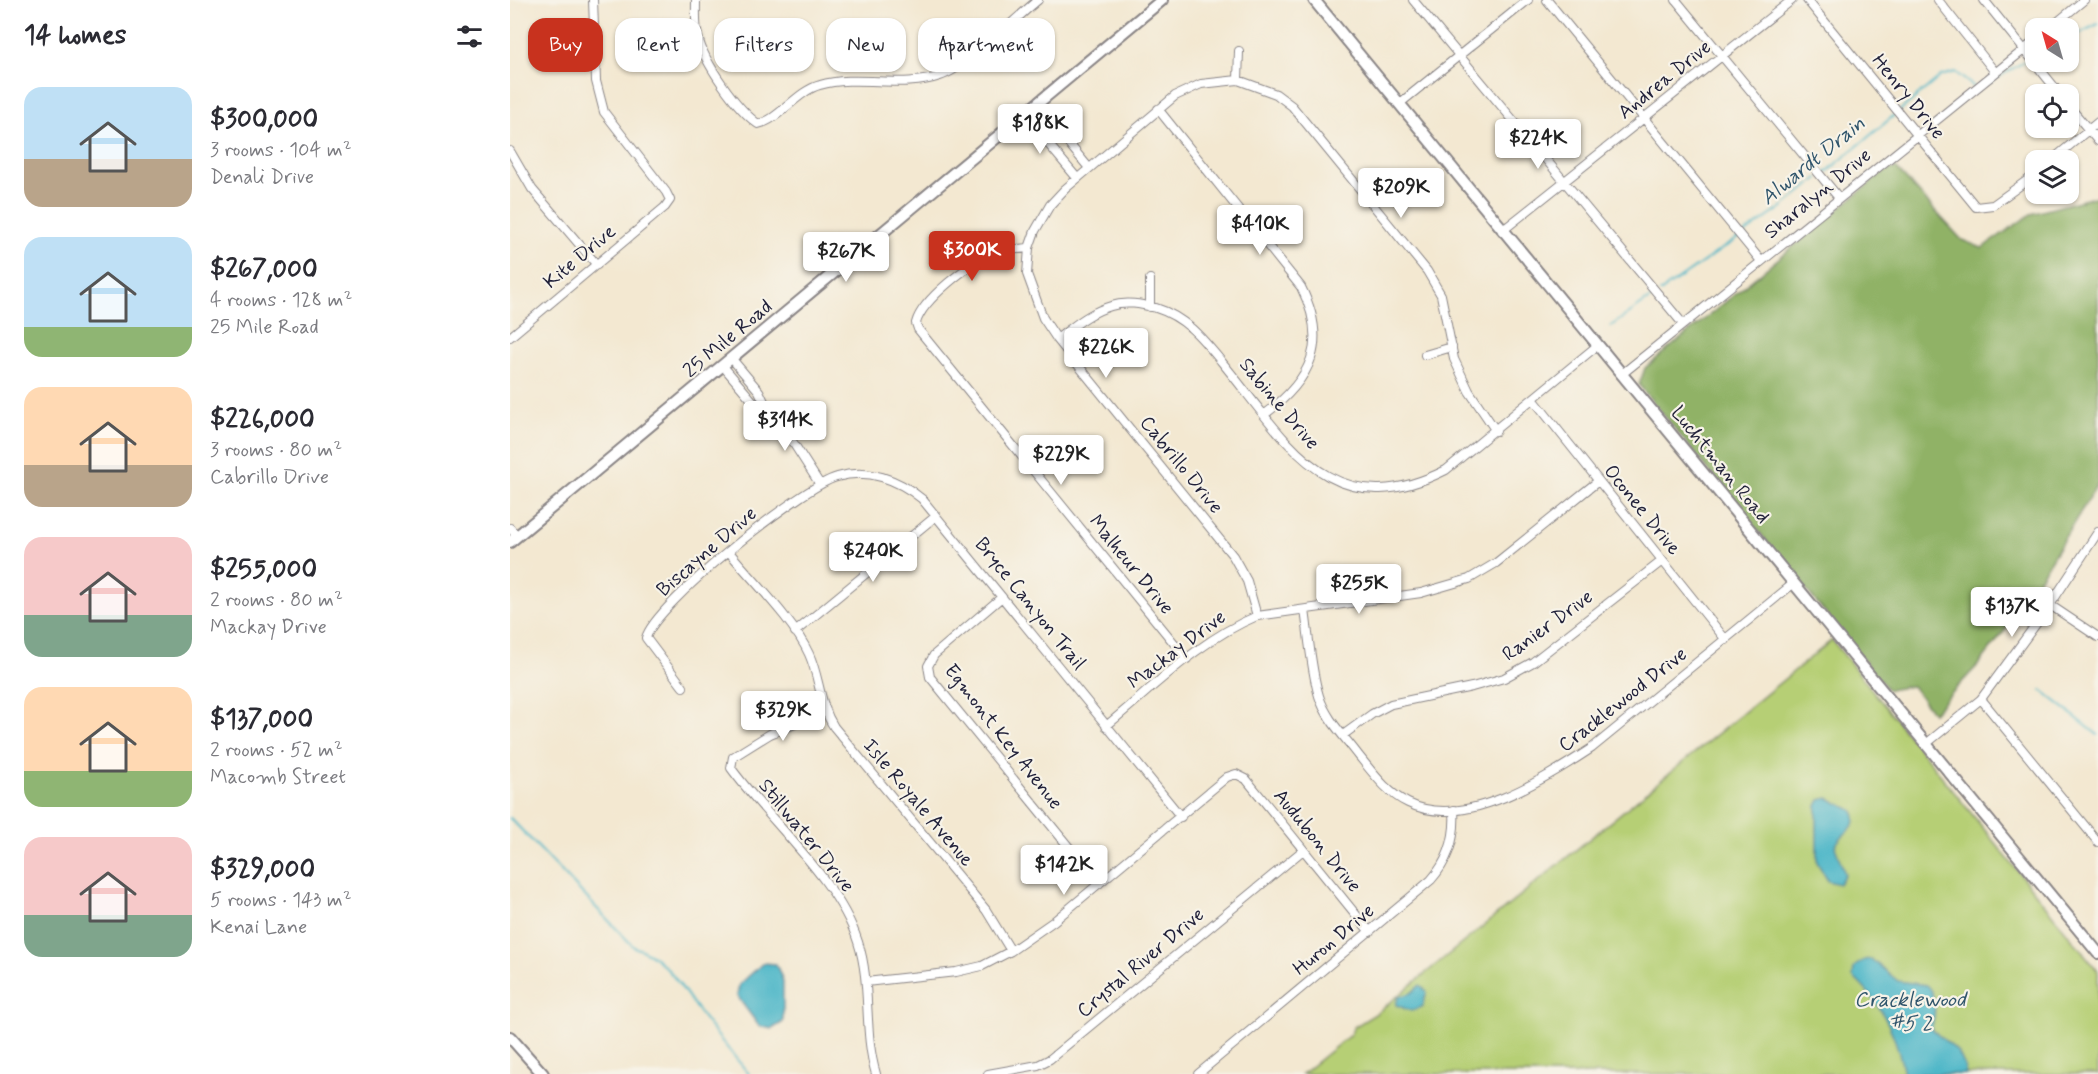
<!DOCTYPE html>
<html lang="en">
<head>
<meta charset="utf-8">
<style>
  :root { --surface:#fff; --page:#f7f7f7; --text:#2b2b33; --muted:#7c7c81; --accent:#c8321e }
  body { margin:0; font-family:Mynerve,sans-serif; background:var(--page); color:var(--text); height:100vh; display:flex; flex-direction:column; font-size:22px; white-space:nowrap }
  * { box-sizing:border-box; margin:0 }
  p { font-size:20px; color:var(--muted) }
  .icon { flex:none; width:33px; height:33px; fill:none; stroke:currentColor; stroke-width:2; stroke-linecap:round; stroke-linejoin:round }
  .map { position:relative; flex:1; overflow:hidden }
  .drawer { display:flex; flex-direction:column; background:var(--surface); width:510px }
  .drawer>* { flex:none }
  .top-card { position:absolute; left:18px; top:18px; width:570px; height:54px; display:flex; gap:12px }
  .needle { width:39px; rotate:323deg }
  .tools { position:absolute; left:1515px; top:18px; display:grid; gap:12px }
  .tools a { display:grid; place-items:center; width:54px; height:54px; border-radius:12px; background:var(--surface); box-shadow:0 2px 4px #0004; font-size:30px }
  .price { position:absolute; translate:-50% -51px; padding:0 14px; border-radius:6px; background:#fff; color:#222; font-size:20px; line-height:39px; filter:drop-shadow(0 2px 3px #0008) }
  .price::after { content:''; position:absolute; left:50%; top:36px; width:18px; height:14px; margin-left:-9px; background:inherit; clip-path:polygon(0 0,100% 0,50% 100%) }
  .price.selected { background:var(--accent); color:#fff }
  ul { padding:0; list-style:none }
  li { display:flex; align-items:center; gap:18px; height:150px; padding:0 24px }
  li span { display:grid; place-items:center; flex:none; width:168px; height:120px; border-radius:18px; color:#555 }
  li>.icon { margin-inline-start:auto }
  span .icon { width:72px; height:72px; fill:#fffc; stroke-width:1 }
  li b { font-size:26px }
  h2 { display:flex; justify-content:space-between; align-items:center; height:72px; padding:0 24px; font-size:26px }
  .chip { padding:0 21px; border-radius:18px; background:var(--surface); box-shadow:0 2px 4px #0004; font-size:21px; line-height:54px }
  .chip.selected { background:var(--accent); color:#fff }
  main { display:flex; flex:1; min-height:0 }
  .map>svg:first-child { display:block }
  .green { fill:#b6cf74; stroke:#6c7858; stroke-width:1.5 }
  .forest { fill:#90b266; stroke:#596a50; stroke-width:1.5 }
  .water { fill:#4ab5c7; stroke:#366c81; stroke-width:1.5 }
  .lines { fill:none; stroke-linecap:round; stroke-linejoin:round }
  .stream { stroke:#4ab5c7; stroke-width:2 }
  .street-casing { stroke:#8a8586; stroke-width:10 }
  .secondary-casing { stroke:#8a8586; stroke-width:14 }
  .street { stroke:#fff; stroke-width:8 }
  .secondary { stroke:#fff; stroke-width:10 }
  .labels { text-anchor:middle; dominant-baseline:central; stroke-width:4.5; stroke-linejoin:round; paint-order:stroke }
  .street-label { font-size:20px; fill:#22223b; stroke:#f7f3e8 }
  .water-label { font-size:21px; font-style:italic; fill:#30556c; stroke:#f7f3e8 }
</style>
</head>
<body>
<main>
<section class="drawer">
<h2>14 homes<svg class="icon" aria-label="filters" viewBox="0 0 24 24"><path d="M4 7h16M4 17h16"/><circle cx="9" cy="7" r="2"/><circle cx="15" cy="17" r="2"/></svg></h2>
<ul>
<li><span style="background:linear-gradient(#bfe0f5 60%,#b9a48a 0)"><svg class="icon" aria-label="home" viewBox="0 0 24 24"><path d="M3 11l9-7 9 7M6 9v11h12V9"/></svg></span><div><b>$300,000</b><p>3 rooms · 104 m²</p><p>Denali Drive</p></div></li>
<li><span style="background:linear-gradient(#bfe0f5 75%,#8fb573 0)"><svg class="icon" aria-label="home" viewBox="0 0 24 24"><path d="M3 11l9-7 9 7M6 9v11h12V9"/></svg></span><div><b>$267,000</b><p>4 rooms · 128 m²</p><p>25 Mile Road</p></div></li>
<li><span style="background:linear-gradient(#ffd9b3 65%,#b9a48a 0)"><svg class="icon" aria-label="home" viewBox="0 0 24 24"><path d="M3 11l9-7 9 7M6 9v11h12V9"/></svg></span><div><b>$226,000</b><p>3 rooms · 80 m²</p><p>Cabrillo Drive</p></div></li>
<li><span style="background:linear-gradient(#f6c9c9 65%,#7fa58c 0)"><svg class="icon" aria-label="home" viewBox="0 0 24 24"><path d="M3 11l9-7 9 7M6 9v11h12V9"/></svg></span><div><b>$255,000</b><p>2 rooms · 80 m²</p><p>Mackay Drive</p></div></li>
<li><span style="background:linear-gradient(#ffd9b3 70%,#8fb573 0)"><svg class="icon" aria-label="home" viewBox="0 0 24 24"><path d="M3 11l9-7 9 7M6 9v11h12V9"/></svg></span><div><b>$137,000</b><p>2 rooms · 52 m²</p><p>Macomb Street</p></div></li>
<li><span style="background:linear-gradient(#f6c9c9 65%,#7fa58c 0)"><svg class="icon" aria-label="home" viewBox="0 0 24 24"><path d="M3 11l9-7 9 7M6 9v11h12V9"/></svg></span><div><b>$329,000</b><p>5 rooms · 143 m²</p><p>Kenai Lane</p></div></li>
</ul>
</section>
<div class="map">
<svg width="1588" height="1074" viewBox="0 0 1588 1074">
  <rect width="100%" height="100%" fill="#f7f3e8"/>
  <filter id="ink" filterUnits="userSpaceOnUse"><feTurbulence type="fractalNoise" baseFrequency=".0167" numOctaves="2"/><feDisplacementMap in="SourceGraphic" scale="12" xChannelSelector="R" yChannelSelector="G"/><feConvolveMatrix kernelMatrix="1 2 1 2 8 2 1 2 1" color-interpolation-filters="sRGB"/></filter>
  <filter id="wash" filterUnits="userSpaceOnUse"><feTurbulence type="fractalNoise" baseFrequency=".008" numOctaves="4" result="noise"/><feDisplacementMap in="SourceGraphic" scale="24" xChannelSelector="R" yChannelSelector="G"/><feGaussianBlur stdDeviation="1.35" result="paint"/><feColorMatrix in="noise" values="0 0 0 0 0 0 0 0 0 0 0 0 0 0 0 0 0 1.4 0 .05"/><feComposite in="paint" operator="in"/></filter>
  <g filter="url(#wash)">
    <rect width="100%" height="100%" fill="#f3e8d1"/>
    <path class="green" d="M1322 640 1588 971V1074H792L840 1035 844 1027 867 1013Z"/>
    <path class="forest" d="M1386 168 1452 240 1472 248 1521 214 1588 196V484L1506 616 1470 663 1423 713 1402 686 1378 690 1129 385 1135 368 1375 171Z"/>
    <path class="water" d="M1318 798 1342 810C1354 827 1330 832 1325 847L1335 874 1329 884 1318 881 1307 862V806L1310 800Z
      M1361 959 1388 981 1416 985C1427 994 1426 1016 1421 1028 1438 1047 1451 1045 1456 1074H1394C1387 1037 1371 1002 1343 977L1344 967 1354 960Z
      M253 963 266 964 273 981V1022L262 1029 249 1026 227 996 229 985Z
      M910 985 917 992 912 1007 901 1011 886 1005 888 997 901 993Z"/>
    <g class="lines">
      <path class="stream" d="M1558 39 1588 24
        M1480 82 1519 59
        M1313 175 1431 76 1445 72 1464 87
        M1150 292 1271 208 1308 178
        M1101 326 1145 295
        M1531 690 1588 735
        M0 818 124 947C158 957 174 994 194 1019 209 1038 224 1056 239 1074"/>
    </g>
  </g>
  <g filter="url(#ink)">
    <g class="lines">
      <g class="street-casing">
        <path id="street" d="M186 0C186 12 185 25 188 37 194 63 227 109 248 124 268 121 287 91 310 85 348 74 392 89 430 76 458 67 503 20 528 0
          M903 0 1173 324
          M1037 0 1251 261
          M1166 0 1329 198
          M1297 0 1466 207 1483 205 1526 174
          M1428 0 1485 72
          M1474 0 1550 94
          M1540 28 1574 0
          M728 80 729 51
          M889 104 1018 0
          M527 105 579 168
          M1558 105 1588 141
          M648 109 791 287C819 343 802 379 754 415
          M514 115 567 178
          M0 151 22 189 87 265
          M1542 160 1588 122
          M992 231 1282 0
          M519 248C506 249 494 250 482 255 459 263 412 300 406 323L408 329 677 659
          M640 279V307
          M0 337 155 207 160 200 156 192 94 112 86 81 83 0
          M547 339C564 326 580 312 601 306 616 301 631 304 646 308 675 317 692 338 711 361 776 439 819 529 936 470L1088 345
          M915 355 942 347
          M222 359 249 391 258 410 284 444 309 483
          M213 366 247 406 258 410
          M1112 374 1526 40
          M1024 400 1216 640
          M0 528 7 536
          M220 553C243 581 284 621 299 654 310 678 309 704 324 727L476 910 501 951
          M492 597 424 655 418 666 420 677 589 884
          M1540 605 1588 637
          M795 610C799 638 801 669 809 696 816 719 835 737 849 756 863 773 877 793 898 803 954 831 1035 779 1082 748L1284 583
          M747 616 737 581 723 556 547 339 533 318 517 274 519 248 525 231 540 205 555 189 665 96 691 84 728 80 766 94 782 106 917 271 931 295 944 359 959 391 986 431
          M285 632 426 516
          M173 687 136 638C144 605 293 486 327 477 358 468 388 479 412 499L671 817
          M1471 699 1588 842
          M314 712 260 734 223 757 221 768C260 822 328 879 348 942 362 985 353 1031 366 1074
          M596 726C644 687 689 640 747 616L911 593 959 579 986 563 1087 482
          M833 735 862 714 881 704 962 687 994 678 1023 662 1152 561
          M1416 744 1471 699 1540 605 1588 532
          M356 982 446 972 472 966 501 951 544 921 717 777 726 774 736 779 860 932
          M478 1074 528 1065 540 1059 792 851
          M688 1074 921 880C939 860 946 837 944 810"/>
      </g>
      <g class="secondary-casing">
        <path id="secondary" d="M804 0 1588 953
          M0 542 652 0
          M0 1037 33 1074"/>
      </g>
      <use href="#street" class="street"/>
      <use href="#secondary" class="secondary"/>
    </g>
  </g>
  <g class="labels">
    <g class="street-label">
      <text transform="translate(1155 80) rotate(-39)">Andrea Drive</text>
      <text transform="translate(1398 97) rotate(51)">Henry Drive</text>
      <text transform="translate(1308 194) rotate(-39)">Sharalyn Drive</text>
      <text transform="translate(70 257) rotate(-40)">Kite Drive</text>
      <text transform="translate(218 339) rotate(-40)">25 Mile Road</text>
      <text transform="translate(769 404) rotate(50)">Sabine Drive</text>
      <text transform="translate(671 465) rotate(51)">Cabrillo Drive</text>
      <text transform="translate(1210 465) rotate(51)">Luchtman Road</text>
      <text transform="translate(1132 510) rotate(51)">Oconee Drive</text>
      <text transform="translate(197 552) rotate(-41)">Biscayne Drive</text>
      <text transform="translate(621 565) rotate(51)">Malheur Drive</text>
      <text transform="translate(520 604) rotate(51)">Bryce Canyon Trail</text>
      <text transform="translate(1038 626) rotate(-36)">Ranier Drive</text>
      <text transform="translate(667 650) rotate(-37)">Mackay Drive</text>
      <text transform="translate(1113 700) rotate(-38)">Cracklewood Drive</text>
      <text transform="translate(493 737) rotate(52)">Egmont Key Avenue</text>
      <text transform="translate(408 803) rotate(50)">Isle Royale Avenue</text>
      <text transform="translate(296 836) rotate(51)">Stillwater Drive</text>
      <text transform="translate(807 841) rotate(51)">Audubon Drive</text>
      <text transform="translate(824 940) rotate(-40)">Huron Drive</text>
      <text transform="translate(631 963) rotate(-40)">Crystal River Drive</text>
    </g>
    <g class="water-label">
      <text transform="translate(1303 161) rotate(-39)">Alwardt Drain</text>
      <text x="1400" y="1000">Cracklewood<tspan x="1400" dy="24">#5 2</tspan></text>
    </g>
  </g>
</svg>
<div class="tools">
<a><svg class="needle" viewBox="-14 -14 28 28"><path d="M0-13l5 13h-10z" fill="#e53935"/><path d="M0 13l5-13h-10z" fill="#7c7c81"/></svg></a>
<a><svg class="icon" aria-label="locate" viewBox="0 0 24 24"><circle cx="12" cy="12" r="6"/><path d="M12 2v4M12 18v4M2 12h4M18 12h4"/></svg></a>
<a><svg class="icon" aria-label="layers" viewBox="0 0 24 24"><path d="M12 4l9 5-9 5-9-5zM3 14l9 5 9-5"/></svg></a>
</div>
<b class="price" style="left:530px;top:155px">$188K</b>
<b class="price" style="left:1028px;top:170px">$224K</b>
<b class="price" style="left:891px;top:219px">$209K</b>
<b class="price" style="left:750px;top:256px">$410K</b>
<b class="price selected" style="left:462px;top:282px">$300K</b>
<b class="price" style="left:336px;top:283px">$267K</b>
<b class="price" style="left:596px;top:379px">$226K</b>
<b class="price" style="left:275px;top:452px">$314K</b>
<b class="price" style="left:551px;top:486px">$229K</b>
<b class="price" style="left:363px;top:583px">$240K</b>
<b class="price" style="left:849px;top:615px">$255K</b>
<b class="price" style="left:1502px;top:638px">$137K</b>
<b class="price" style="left:273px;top:742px">$329K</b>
<b class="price" style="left:554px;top:896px">$142K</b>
<div class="top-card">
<a class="chip selected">Buy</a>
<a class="chip">Rent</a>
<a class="chip">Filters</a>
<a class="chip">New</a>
<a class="chip">Apartment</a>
</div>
</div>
</main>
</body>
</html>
